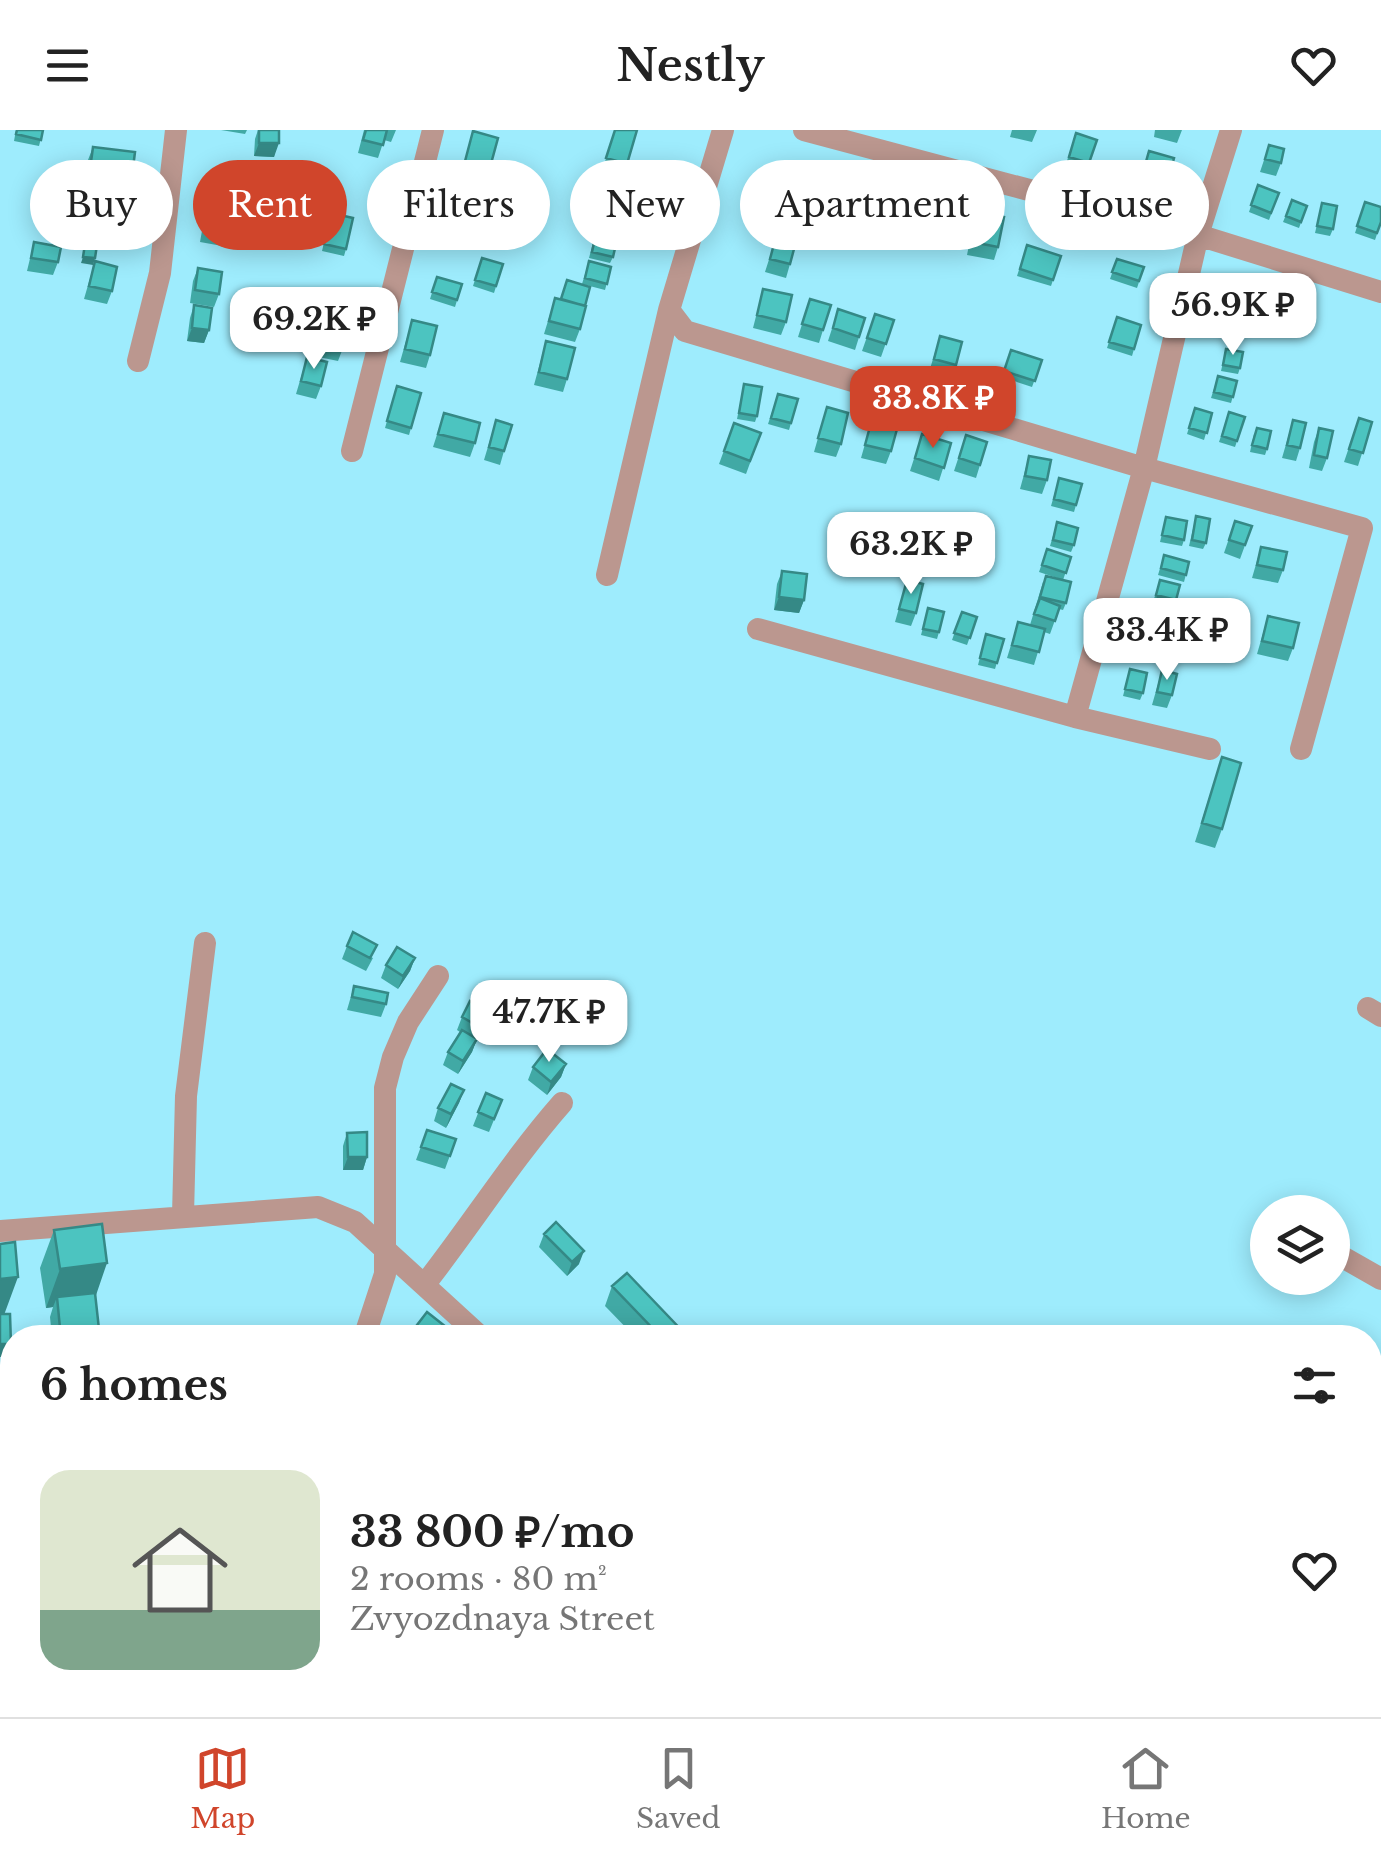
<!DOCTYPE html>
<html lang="en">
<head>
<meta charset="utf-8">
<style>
  :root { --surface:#fff; --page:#f2f2f2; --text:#222; --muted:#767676; --line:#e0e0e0; --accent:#d0452b }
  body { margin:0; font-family:"Libre Baskerville",serif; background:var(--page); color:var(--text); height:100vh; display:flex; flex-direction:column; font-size:38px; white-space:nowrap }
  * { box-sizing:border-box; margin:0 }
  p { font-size:32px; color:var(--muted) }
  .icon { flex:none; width:55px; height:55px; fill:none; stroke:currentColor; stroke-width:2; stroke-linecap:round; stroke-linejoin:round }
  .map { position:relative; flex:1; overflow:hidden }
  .panel { position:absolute; left:0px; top:1195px; width:1382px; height:392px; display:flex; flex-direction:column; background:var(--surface); border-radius:40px 40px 0 0; box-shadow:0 5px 25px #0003 }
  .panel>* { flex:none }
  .top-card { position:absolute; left:30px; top:30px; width:1322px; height:90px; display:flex; gap:20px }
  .controls { position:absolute; left:1250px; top:1065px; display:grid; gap:20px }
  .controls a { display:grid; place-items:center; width:100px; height:100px; border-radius:50%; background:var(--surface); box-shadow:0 5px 25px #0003; font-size:50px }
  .price { position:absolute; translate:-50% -85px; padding:0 22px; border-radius:20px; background:#fff; color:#222; font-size:32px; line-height:65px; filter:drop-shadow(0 2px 5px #0008) }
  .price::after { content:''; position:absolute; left:50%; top:60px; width:30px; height:22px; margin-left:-15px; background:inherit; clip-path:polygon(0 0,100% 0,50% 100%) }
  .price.active { background:var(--accent); color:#fff }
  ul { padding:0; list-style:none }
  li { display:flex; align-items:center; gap:30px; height:250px; padding:0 40px }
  li span { display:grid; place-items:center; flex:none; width:280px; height:200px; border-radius:30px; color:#555 }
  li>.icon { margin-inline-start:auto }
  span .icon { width:120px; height:120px; fill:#fffc; stroke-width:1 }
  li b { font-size:42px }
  h2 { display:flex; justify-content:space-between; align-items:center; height:120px; padding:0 40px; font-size:42px }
  .chip { padding:0 35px; border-radius:45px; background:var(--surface); box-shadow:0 5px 25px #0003; font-size:35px; line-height:90px }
  .chip.active { background:var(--accent); color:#fff }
  header { display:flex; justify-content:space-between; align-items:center; height:130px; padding:0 40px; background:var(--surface); font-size:45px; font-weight:600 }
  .tabs { display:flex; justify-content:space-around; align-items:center; height:140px; border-top:2px solid var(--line); background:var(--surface); font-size:28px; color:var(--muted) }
  .tabs a { display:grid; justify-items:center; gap:5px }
  .tabs .active { color:var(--accent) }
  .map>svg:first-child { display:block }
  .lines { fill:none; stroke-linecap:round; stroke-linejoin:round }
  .minor { stroke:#bb978f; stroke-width:22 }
  .wall { fill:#41a9a5 }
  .shaded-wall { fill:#358986 }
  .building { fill:#4cc4c0; stroke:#358986; stroke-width:2.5 }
</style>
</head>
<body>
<header><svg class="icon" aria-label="menu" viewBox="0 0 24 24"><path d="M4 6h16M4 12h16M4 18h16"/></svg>Nestly<svg class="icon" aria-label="heart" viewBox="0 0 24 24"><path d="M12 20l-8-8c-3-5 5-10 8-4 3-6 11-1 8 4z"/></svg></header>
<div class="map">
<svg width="1381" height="1587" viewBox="0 0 1381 1587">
  <rect width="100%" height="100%" fill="#9eecfd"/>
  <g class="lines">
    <path class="minor" d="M804 0 1198 105 1381 162
      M669 180 685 201 1144 338 1362 398 1301 619
      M138 231 160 143 176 0
      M352 321 433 0
      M607 445 669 180 723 0
      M758 499 1075 587 1210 619
      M1075 587 1144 338 1198 105 1231 0
      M1368 878 1381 886
      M183 1085 186 966 205 813
      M0 1101 318 1077 355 1092 482 1208
      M1332 1121 1381 1149
      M425 1154C472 1094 512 1030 562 973
      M364 1208 385 1144V958L393 927 408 892 438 846
      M0 1425 12 1433
      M0 1527 12 1530
      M100 1575 118 1587
      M790 1575 795 1587
      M251 1587 258 1575
      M488 1587 528 1575"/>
  </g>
  <path class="wall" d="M16 0H43L39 16 14 11Z
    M221 0H247L245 4Z
    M258 0H279L274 27 254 26 255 9Z
    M364 0H396L391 12 384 10 378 28 358 23Z
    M615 0H637L625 41 604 35Z
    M1012 0H1037L1032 12 1010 7Z
    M1155 0H1182L1177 13 1154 7Z
    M1076 3 1097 10 1084 46 1064 40Z
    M471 8 489 41 487 48 462 41Z
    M1269 15 1281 33 1276 46 1260 42Z
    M93 17 128 51 86 45 88 30Z
    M1149 21 1167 53 1163 66 1138 59Z
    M601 36 628 46 609 98 613 127 610 133 589 128 597 97 581 91Z
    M801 36 824 42 813 79 789 72Z
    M838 54 857 83 854 89 830 83Z
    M1258 55 1279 63 1269 90 1249 82Z
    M902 64 922 100 918 113 890 106Z
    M1292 70 1307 76 1299 98 1283 92Z
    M210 71 233 104 228 117 200 112 205 84Z
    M1365 72 1381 92 1375 110 1355 103Z
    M1322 73 1333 99 1330 106 1315 103Z
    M978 82 998 117 994 130 967 125 973 95Z
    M331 83 346 119 344 126 322 121Z
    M34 112 58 132 53 145 27 141Z
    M774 114 790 134 786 148 765 142Z
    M1027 115 1061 126 1051 156 1017 146Z
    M482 128 503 134 494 163 473 156Z
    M1117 129 1144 137 1137 158 1110 149Z
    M95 131 112 161 107 174 84 169Z
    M589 131 611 137 605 160 582 154Z
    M198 138 219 164 214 177 190 173 193 151Z
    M437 147 462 154 455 177 430 169Z
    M763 159 786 192 781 205 753 198Z
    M335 162 354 168 345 197 326 191Z
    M555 168 580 199 575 212 544 204Z
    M810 169 823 200 819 213 798 207Z
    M194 175 209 200 204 213 187 211 190 188Z
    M838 180 865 188 855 220 828 211Z
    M875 184 894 190 881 227 862 221Z
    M1117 187 1141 195 1132 226 1107 218Z
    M412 190 430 225 426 238 400 232Z
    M313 192 343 218 338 231 304 224Z
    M940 206 956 235 952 248 929 242Z
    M546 211 567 249 563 262 534 255Z
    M1226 219 1240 238 1238 244 1221 241Z
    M1011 220 1042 230 1032 257 1002 247Z
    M307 227 321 256 316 269 296 264Z
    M1218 246 1237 251 1231 273 1211 268Z
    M744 254 757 286 755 292 737 289Z
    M397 256 421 263 409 305 385 298Z
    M778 264 798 269 789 300 768 294Z
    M827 277 841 314 836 327 814 322Z
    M1195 278 1212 283 1204 310 1187 304Z
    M1229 282 1245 287 1235 317 1219 312Z
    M444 283 475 313 470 327 433 317Z
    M1359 288 1372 292 1358 336 1344 332Z
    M496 290 504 321 500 335 484 330Z
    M1293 290 1300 318 1296 331 1282 328Z
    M734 293 761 303 746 344 719 334Z
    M871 293 891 321 886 334 861 328Z
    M1319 298 1327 328 1322 341 1309 338 1314 312Z
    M922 304 951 313 939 351 910 341Z
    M1254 304 1267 319 1265 325 1250 322Z
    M966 305 980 335 976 348 954 341Z
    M1029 326 1047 350 1042 364 1020 359Z
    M1059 348 1076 375 1074 382 1051 376Z
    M1196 386 1206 413 1203 419 1189 416Z
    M1166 387 1184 410 1182 416 1160 412Z
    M1235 391 1252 396 1240 429 1224 423Z
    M1055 399 1074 415 1071 422 1050 416Z
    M1261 417 1283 440 1278 453 1252 448Z
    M1047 419 1071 427 1063 450 1039 442Z
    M1164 425 1189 432 1184 452 1158 445Z
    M782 441 804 470 799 483 774 480 777 454Z
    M907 450 916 483 911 496 895 492Z
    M1160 450 1175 471 1178 494 1173 507 1148 502 1156 472H1153Z
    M1043 452 1066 473 1063 480 1059 479 1050 504 1044 502 1034 535 1007 528 1018 492 1030 495Z
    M928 478 939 502 937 509 921 505Z
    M962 482 977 487 967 515 952 510Z
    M1268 486 1293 518 1288 531 1257 524Z
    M986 504 1004 509 995 539 978 535Z
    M1148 506 1166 529 1164 535 1141 530Z
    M1130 539 1143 563 1140 570 1123 566Z
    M1162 540 1172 565 1167 578 1152 575Z
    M1222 627V699L1215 718 1195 712Z
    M347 816 373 828 366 841 342 829Z
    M415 828 410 841 398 859 381 848 386 835Z
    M354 856 386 874 381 887 347 880Z
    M485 878 472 906 477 909 472 922 458 944 443 935 448 922 460 902 457 900 462 887Z
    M566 934 561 947 547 965 528 950 533 937Z
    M464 960 459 973 446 998 434 991 438 978Z
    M486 963 502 970 489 1002 473 996Z
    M427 1000 456 1009 445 1039 416 1030Z
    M347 1003 367 1027 363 1040H343V1016Z
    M54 1100 95 1166 100 1208H52L50 1187 53 1177 46 1178 40 1138Z
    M544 1104 579 1134 567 1146 539 1117Z
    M612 1156 689 1208H636L605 1176Z
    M12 1343V1363L0 1355V1346Z
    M12 1455V1492L0 1486V1463Z
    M993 1575H1037L1017 1587H1000Z
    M1095 1575H1146L1145 1579 1164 1587H1102Z"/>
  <path class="shaded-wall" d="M259 13H279L274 27 254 26Z
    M91 32 133 38 128 51 86 45Z
    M83 127 95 128 93 135 81 133Z
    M192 198 209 200 204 213 187 211Z
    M779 467 804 470 799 483 774 480Z
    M415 828 410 841 398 859 403 846Z
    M477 909 472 922 458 944 463 931Z
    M566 934 561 947 547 965 551 952Z
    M464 960 459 973 446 998 451 984Z
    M348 1027H367L363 1040H343Z
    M584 1121 579 1134 567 1146 572 1132Z
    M107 1133 94 1171 57 1167 53 1177 46 1178 60 1139Z
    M18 1147 4 1185 0 1186V1149Z
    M0 1214H11L6 1227H0Z
    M12 1387 10 1400 0 1413 4 1398Z
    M1012 1575H1037L1017 1587H1007Z
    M1136 1575H1146L1142 1587H1122L1124 1582Z"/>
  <path class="building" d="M17 0H43L41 10 16 4Z
    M259 0H279V13H259Z
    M366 0H387L383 15 363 10Z
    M615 0H637L627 34 606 28Z
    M473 1 498 8 489 41 464 35Z
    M1076 3 1097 10 1089 33 1069 27Z
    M1269 15 1284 19 1281 33 1265 29Z
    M93 17 135 22 133 38 91 32Z
    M1149 21 1174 28 1167 53 1142 46Z
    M601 36 628 46 613 88 586 78Z
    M801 36 824 42 815 73 792 65Z
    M838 54 862 60 857 83 832 77Z
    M1258 55 1279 63 1271 83 1251 75Z
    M902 64 929 71 922 100 895 93Z
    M1292 70 1307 76 1301 92 1286 86Z
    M210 71 238 76 233 104 205 98Z
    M1365 72 1381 77V92L1377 103 1357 96Z
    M1322 73 1337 76 1333 99 1317 96Z
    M978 82 1004 87 998 117 972 112Z
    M331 83 353 88 346 119 324 114Z
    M598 95 619 101 613 127 592 122Z
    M34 112 61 117 58 132 31 128Z
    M85 114 97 115 95 128 83 127Z
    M774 114 794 119 790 134 770 129Z
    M1027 115 1061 126 1053 150 1020 139Z
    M482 128 503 134 496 156 475 150Z
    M1117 129 1144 137 1139 151 1112 142Z
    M95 131 117 137 112 161 89 156Z
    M589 131 611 137 607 154 585 148Z
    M198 138 222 142 219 164 195 160Z
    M437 147 462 154 457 170 432 162Z
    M567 150 590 157 585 176 561 169Z
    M763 159 792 165 786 192 757 185Z
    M335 162 354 168 348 190 328 185Z
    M555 168 586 176 580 199 549 191Z
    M810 169 831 175 823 200 802 194Z
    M194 175 212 178 209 200 192 198Z
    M838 179 865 188 859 207 833 198Z
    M875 184 894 190 886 214 867 208Z
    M1117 187 1141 195 1134 219 1109 212Z
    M412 190 437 196 430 225 405 219Z
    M313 192 347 199 343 218 309 211Z
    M940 206 962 212 956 235 934 229Z
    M546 211 575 218 567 249 539 242Z
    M1226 219 1243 222 1240 238 1223 235Z
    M1011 220 1042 230 1035 251 1004 241Z
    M307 227 327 232 321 256 301 251Z
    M1218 246 1237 251 1233 267 1214 262Z
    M744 254 762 257 757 286 739 283Z
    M397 256 421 263 411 298 387 291Z
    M778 264 798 269 791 293 771 288Z
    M827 277 848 283 841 314 818 308Z
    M1195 278 1212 283 1207 303 1189 298Z
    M1229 282 1245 287 1237 311 1222 306Z
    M444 283 480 293 475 313 438 304Z
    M1359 288 1372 292 1363 323 1349 319Z
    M496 290 512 295 504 321 489 317Z
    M1293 290 1306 293 1300 318 1287 315Z
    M734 293 761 303 750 331 724 321Z
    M871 293 897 299 891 321 865 315Z
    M1257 298 1271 301 1267 319 1252 315Z
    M1319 298 1333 301 1327 328 1314 325Z
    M922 304 951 313 944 338 915 328Z
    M966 305 987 312 980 335 959 328Z
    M1029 326 1051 330 1047 350 1025 346Z
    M1059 348 1082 354 1076 375 1054 369Z
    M1196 386 1210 389 1206 413 1192 410Z
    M1166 387 1187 391 1184 410 1162 405Z
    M1235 391 1252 396 1245 415 1229 410Z
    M1057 392 1078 398 1074 415 1053 410Z
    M1261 417 1287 422 1283 440 1257 435Z
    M1047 419 1071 427 1066 443 1042 435Z
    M1164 425 1189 432 1186 445 1161 438Z
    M782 441 807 444 804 470 779 467Z
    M1046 446 1071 452 1066 473 1040 467Z
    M907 450 923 454 916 483 899 479Z
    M1160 450 1180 455 1176 470 1156 465Z
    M1158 467 1182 472 1178 494 1153 489Z
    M1040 468 1060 476 1055 491 1034 484Z
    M928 478 944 482 939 502 923 499Z
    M962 482 977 487 970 508 954 503Z
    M1268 486 1299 493 1293 518 1262 511Z
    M1018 492 1045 499 1039 522 1012 515Z
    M986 504 1004 509 997 533 980 528Z
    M1148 506 1170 511 1166 529 1144 524Z
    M1130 539 1147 543 1143 563 1125 559Z
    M1162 540 1177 544 1172 565 1157 562Z
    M1222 627 1241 633 1222 699 1202 693Z
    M353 802 377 815 370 828 347 816Z
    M397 817 415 828 403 846 386 835Z
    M354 856 388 863 386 874 352 867Z
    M470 871 485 878 476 895 462 887Z
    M462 900 477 909 463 931 448 922Z
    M547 919 566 934 551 952 533 937Z
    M451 954 464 960 451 984 438 978Z
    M486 963 502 970 494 989 478 982Z
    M427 1000 456 1009 450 1026 421 1017Z
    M367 1002V1027H348L347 1003Z
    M556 1092 584 1121 572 1132 544 1104Z
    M102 1094 107 1133 60 1139 54 1100Z
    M15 1112 18 1147 0 1149V1114Z
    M627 1143 689 1208H662L612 1156Z
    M95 1163 100 1208H61L57 1167Z
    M427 1182 446 1197 437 1208H407Z
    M0 1184H10L11 1214H0Z
    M322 1201 337 1208H319Z
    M5 1338 12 1343V1355L0 1347Z
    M0 1367 12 1377V1387L4 1398 0 1395Z
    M6 1452 12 1455V1477L0 1470V1463Z
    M24 1575H45L51 1578 47 1587H31L21 1582Z
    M972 1575H980L985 1585 982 1587H948Z
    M1120 1575H1136L1124 1582Z
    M1152 1575H1157L1164 1587H1130Z"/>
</svg>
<div class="controls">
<a><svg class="icon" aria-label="layers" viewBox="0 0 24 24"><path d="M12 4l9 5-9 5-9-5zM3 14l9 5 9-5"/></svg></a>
</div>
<b class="price" style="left:1233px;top:228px">56.9K ₽</b>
<b class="price" style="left:314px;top:242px">69.2K ₽</b>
<b class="price active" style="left:933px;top:321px">33.8K ₽</b>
<b class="price" style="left:911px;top:467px">63.2K ₽</b>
<b class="price" style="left:1167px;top:553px">33.4K ₽</b>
<b class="price" style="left:549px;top:935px">47.7K ₽</b>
<div class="top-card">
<a class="chip">Buy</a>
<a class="chip active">Rent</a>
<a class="chip">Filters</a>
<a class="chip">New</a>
<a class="chip">Apartment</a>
<a class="chip">House</a>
</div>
<section class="panel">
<h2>6 homes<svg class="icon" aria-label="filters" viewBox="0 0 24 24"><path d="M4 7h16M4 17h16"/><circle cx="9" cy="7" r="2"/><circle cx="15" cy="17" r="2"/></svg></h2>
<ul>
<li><span style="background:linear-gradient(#dfe7d0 70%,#7fa58c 0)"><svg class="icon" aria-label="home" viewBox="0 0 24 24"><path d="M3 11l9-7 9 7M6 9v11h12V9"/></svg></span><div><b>33 800 ₽/mo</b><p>2 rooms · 80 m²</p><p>Zvyozdnaya Street</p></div><svg class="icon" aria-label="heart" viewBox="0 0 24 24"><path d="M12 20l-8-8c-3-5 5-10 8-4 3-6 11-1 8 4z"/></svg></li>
</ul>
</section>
</div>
<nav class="tabs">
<a class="active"><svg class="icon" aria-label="map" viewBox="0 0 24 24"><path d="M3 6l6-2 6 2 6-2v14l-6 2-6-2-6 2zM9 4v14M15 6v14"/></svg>Map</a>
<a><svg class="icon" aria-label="saved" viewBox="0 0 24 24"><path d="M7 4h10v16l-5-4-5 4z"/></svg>Saved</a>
<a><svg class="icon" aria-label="home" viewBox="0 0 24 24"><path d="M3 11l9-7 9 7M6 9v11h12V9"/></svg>Home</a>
</nav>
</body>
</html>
